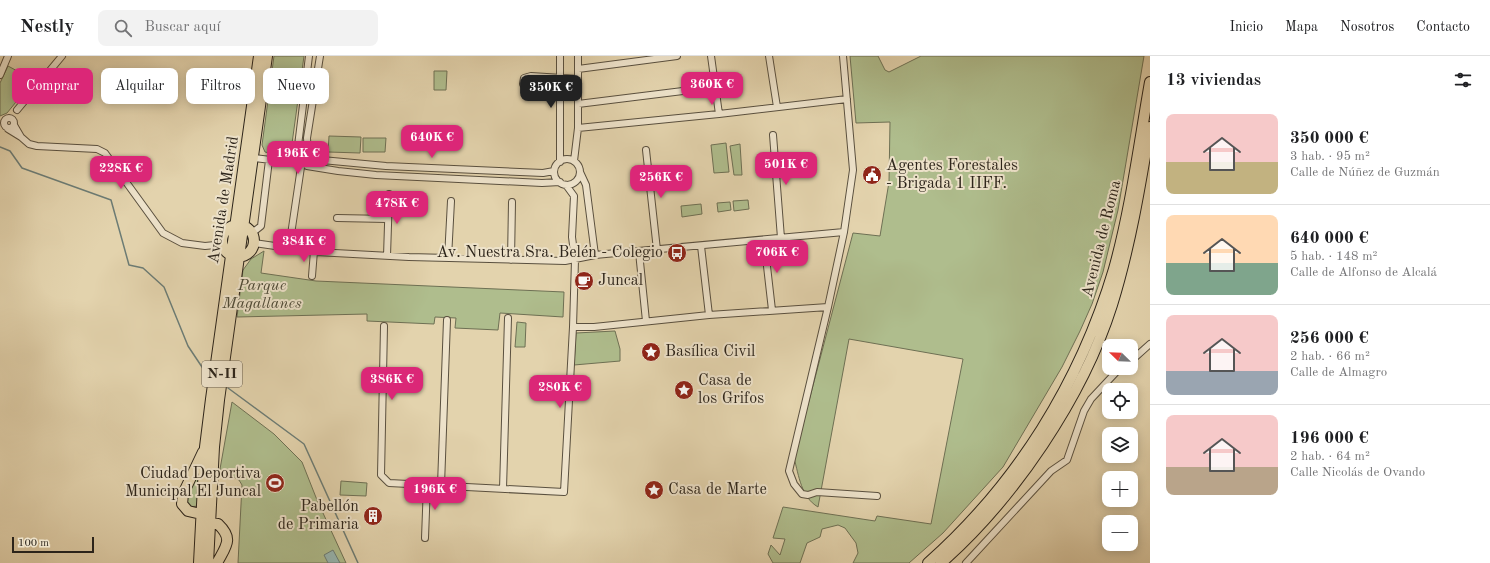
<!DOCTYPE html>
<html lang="es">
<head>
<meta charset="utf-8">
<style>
  :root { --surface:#fff; --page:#f2f2f2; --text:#202124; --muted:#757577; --line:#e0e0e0; --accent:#db2777 }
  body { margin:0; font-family:"Old Standard TT",serif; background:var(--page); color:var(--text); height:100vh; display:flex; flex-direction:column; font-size:15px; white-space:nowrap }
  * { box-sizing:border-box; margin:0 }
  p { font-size:13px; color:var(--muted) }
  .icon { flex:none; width:22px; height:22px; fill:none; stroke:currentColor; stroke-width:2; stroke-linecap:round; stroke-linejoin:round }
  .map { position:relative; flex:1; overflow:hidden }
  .side { display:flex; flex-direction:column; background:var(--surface); width:340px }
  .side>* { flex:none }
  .guide { position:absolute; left:12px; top:12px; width:380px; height:36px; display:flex; gap:8px }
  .needle { width:26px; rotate:293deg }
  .buttons { position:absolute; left:1102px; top:283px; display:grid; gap:8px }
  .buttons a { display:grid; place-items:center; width:36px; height:36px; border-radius:8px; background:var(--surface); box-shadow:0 2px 10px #0003; font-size:20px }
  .scale { position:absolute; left:12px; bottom:10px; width:82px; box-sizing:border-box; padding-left:4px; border:2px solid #2c241a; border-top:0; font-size:11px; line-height:14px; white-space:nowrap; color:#2c241a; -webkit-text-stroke:3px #ede2ca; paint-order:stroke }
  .price { position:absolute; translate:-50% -34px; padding:0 9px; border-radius:8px; background:var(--accent); color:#fff; font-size:13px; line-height:26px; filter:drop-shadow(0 1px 2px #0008) }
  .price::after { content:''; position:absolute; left:50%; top:24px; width:12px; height:9px; margin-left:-6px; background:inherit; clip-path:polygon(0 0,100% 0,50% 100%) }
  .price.active { background:#222; color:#fff }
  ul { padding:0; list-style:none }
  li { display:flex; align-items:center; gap:12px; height:100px; padding:0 16px }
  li+li { border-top:1px solid var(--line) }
  li span { display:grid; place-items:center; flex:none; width:112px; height:80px; border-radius:8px; color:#555 }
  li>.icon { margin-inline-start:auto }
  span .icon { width:48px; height:48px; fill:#fffc; stroke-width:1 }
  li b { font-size:17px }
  h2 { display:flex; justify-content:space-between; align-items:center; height:48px; padding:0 16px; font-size:17px }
  .pill { padding:0 14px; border-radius:8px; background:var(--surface); box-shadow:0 2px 10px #0003; font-size:14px; line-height:36px }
  .pill.active { background:var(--accent); color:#fff }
  header { display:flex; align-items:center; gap:24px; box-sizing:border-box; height:56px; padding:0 20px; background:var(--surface); border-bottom:1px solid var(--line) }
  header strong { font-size:19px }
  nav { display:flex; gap:22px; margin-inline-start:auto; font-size:14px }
  .search { width:280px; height:36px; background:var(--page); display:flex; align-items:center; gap:10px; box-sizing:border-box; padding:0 14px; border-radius:8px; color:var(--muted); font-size:15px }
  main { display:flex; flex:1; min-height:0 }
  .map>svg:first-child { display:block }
  .green { fill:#afbd8d; stroke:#6e7054 }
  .water { fill:#97b6b1; stroke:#6c7c75 }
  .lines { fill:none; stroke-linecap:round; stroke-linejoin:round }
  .stream { stroke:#6c7c75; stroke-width:1.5 }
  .minor-casing { stroke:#5a503f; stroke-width:8 }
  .primary-casing { stroke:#2c241a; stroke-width:12 }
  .minor { stroke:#ede2ca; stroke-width:6 }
  .primary { stroke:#e3d3ad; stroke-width:10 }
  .labels { text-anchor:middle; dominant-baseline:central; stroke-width:4; stroke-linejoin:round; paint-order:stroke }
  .shield { fill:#ede2ca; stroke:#665d4f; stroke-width:1 }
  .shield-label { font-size:15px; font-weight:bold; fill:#2c241a }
  .poi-label { font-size:16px; fill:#2c241a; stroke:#ede2ca; text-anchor:start }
  .street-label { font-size:16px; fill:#2c241a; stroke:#ede2ca }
  .park-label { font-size:16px; font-style:italic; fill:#4d4a37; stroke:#ede2ca }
</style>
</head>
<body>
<header>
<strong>Nestly</strong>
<div class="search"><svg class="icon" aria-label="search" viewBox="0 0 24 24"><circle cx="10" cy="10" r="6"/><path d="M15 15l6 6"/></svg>Buscar aquí</div>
<nav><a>Inicio</a><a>Mapa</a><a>Nosotros</a><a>Contacto</a></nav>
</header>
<main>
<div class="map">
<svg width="1150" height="507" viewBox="0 0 1150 507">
  <rect width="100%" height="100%" fill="#e3d3ad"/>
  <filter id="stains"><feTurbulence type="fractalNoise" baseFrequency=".005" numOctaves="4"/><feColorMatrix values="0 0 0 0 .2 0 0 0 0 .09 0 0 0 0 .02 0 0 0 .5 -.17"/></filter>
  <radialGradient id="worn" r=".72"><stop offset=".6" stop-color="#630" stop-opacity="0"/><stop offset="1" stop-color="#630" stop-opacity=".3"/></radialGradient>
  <path class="green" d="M274 0H304L290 102 265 96 262 89Z
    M850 0H878L885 14 889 16 921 0H1144L1118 154 1103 216 1092 248 1080 275 1062 311 1003 411 943 477 909 507H853L858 497 856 487 845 472 838 469 822 473 820 481 807 487 800 507H773L768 498 771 489 780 499 785 483 773 482 783 451 875 465 877 460 931 468 963 303 849 283 818 451C801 441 799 420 794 402L853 177 880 180 889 126 890 66 856 67Z
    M8 10 34 24 7 57 0 60V27Z
    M434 15H447L446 34H434Z
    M329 80 361 81 360 97 328 96Z
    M363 82H386L385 96H363Z
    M726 87 729 116 714 117 711 89Z
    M740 88 742 119H734L730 90Z
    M748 144 749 153 734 155 733 145Z
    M730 146 731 154 718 156 717 147Z
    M701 148 702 158 682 161 681 150Z
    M264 195 261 217 316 225 564 236 563 261 500 257 498 274 455 272 456 262 435 261 434 268 367 265V258L237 261 243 214 251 203Z
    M517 266 526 267 525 291H515Z
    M615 275 620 293V305L574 309 576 277Z
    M232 346 274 378 302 406 317 444 346 507H238L242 429 239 424 220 413Z
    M200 409 198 450 189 451C181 438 194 421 200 409Z
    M341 425 367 427 366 440 340 439Z"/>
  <path class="water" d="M333 494 340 507H328L324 499Z"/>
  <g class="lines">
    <path class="stream" d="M0 91 10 95 22 112 111 144 129 209 143 212 164 231 188 290 208 320
      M228 332 304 388 358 507"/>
    <g class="minor-casing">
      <path id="minor" d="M711 0 719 58
        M769 0 777 51
        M843 0 853 114 844 176 828 251 789 415 794 428 802 438 808 439 817 436 877 440
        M578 13 677 0
        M0 19 8 0
        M578 23 531 20 524 22 523 28 527 34 578 37
        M578 48 715 31
        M17 54 62 0
        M4 67a5 5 0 1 1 10 0a5 5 0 1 1-10 0Z
        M578 72 719 58 847 43
        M8 73 21 81 14 69
        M773 79 781 182
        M21 81 29 88 37 90 97 93 105 97 163 177 182 187 205 190 215 189
        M646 94 657 194
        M308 97 307 82 320 0
        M297 98 309 0
        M310 100 322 104 386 110 543 117 554 115
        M554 116a13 13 0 1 1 26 0a13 13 0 1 1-26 0Z
        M574 105 578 72V0
        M251 106 254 102 296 107
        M560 106V0
        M307 110 338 115 376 119 542 127 560 126
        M580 116 586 129 595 199
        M337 162 388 163
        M252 177 261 170 269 104
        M764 184 772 254
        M254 187 316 196 409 201 565 205 595 199 844 176
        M701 190 709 259
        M289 192 301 111
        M639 196 646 265
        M387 200 389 138
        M448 202 451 145
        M511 204 512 146
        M312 220 314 195
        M384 270 381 419 389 427 564 436 573 271 575 204 572 181 574 140 566 129
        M573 271H594L709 259 828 251
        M1131 305 1150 288
        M441 429 447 264
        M503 433 508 262
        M425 482 427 428
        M966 507 1051 415 1067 404 1084 355 1091 343 1120 312"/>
    </g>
    <g class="primary-casing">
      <path id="primary" d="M222 185a16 16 0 1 1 32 0a16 16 0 1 1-32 0Z
        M203 396 183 438 182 448 188 455 201 458 205 456
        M204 471 210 467 218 468C234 483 226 490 217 507
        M199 507 205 391 211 343 259 0
        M208 507 214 391 219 344 267 0
        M928 507C1017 428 1080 327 1114 213 1131 152 1139 88 1150 26
        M941 507C1013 444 1083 341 1112 249 1130 191 1140 131 1150 71"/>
    </g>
    <use href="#minor" class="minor"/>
    <use href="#primary" class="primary"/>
  </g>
  <defs>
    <g id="civic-disc" transform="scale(1)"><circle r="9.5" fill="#8f2418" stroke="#ede2ca"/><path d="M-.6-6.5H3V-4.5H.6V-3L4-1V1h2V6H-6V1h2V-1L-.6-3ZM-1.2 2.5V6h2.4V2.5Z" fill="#fff"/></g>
    <g id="bus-disc" transform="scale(1)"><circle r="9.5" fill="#8f2418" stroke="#ede2ca"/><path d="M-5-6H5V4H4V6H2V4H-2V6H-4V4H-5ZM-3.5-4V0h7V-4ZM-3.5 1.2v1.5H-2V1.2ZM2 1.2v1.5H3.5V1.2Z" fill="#fff"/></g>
    <g id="cafe-disc" transform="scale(1)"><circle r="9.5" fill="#8f2418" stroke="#ede2ca"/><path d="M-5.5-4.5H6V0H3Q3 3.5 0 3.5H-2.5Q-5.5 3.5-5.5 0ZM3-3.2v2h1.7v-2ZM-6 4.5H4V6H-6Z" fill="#fff"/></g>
    <g id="sight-disc" transform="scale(1)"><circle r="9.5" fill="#8f2418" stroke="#ede2ca"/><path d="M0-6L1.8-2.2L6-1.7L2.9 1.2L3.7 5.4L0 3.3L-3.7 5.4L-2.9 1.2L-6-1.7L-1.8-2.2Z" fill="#fff"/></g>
    <g id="stadium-disc" transform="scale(1)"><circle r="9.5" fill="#8f2418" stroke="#ede2ca"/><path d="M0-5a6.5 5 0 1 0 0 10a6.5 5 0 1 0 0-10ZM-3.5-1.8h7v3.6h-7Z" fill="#fff"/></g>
    <g id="building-disc" transform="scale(1)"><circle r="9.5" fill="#8f2418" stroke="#ede2ca"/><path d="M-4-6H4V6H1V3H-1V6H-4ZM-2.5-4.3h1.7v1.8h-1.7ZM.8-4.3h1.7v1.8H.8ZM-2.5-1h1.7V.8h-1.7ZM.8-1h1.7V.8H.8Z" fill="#fff"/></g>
  </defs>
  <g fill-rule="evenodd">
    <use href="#civic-disc" x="872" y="119"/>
    <use href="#bus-disc" x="677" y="197"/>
    <use href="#cafe-disc" x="584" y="225"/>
    <use href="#sight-disc" x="651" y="296"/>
    <use href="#sight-disc" x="684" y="334"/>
    <use href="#stadium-disc" x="275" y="427"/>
    <use href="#sight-disc" x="654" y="434"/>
    <use href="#building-disc" x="373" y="460"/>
  </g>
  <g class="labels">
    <rect class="shield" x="202" y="305" width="40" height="26" rx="3"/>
    <g class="shield-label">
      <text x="222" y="318">N-II</text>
    </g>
    <g class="poi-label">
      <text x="886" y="110">Agentes Forestales<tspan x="886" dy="18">- Brigada 1 IIFF.</tspan></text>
      <text x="663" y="197" text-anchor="end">Av. Nuestra Sra. Belén - Colegio</text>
      <text x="598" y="225">Juncal</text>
      <text x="665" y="296">Basílica Civil</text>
      <text x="698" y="325">Casa de<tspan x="698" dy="18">los Grifos</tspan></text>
      <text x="261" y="418" text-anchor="end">Ciudad Deportiva<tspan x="261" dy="18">Municipal El Juncal</tspan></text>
      <text x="668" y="434">Casa de Marte</text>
      <text x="359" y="451" text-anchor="end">Pabellón<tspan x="359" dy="18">de Primaria</tspan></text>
    </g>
    <g class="street-label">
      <text transform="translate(224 144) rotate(-81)">Avenida de Madrid</text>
      <text transform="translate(1102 183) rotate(-76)">Avenida de Roma</text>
    </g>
    <g class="park-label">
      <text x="262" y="230">Parque<tspan x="262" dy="18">Magallanes</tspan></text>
    </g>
  </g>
  <rect width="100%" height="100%" filter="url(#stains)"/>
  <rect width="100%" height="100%" fill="url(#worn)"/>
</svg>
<div class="buttons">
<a><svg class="needle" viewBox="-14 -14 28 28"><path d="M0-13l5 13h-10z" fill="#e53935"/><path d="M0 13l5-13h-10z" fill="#757577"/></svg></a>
<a><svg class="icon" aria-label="locate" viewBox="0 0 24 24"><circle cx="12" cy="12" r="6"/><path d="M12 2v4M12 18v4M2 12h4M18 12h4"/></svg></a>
<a><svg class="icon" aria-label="layers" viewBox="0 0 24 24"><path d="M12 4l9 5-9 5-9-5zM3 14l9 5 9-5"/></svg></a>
<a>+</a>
<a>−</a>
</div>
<div class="scale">100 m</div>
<b class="price" style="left:712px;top:50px">360K €</b>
<b class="price active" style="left:551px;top:53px">350K €</b>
<b class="price" style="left:432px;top:103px">640K €</b>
<b class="price" style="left:298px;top:119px">196K €</b>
<b class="price" style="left:786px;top:130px">501K €</b>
<b class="price" style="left:121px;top:134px">228K €</b>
<b class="price" style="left:661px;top:143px">256K €</b>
<b class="price" style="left:397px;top:169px">478K €</b>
<b class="price" style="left:304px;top:207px">384K €</b>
<b class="price" style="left:777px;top:218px">706K €</b>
<b class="price" style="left:392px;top:345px">386K €</b>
<b class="price" style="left:560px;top:353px">280K €</b>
<b class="price" style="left:435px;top:455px">196K €</b>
<div class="guide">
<a class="pill active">Comprar</a>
<a class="pill">Alquilar</a>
<a class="pill">Filtros</a>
<a class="pill">Nuevo</a>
</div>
</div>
<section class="side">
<h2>13 viviendas<svg class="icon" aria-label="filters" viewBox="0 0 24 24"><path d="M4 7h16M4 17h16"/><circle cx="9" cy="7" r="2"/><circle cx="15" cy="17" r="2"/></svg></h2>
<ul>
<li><span style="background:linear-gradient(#f6c9c9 60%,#c2b280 0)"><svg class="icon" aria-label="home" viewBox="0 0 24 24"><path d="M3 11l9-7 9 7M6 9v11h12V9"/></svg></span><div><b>350 000 €</b><p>3 hab. · 95 m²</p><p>Calle de Núñez de Guzmán</p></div></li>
<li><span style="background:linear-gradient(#ffd9b3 60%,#7fa58c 0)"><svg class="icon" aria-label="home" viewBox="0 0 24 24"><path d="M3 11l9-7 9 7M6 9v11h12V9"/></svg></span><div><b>640 000 €</b><p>5 hab. · 148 m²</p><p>Calle de Alfonso de Alcalá</p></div></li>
<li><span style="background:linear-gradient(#f6c9c9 70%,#9aa5b1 0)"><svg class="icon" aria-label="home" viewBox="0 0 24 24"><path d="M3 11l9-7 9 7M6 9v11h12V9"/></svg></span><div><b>256 000 €</b><p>2 hab. · 66 m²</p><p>Calle de Almagro</p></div></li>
<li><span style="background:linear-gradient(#f6c9c9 65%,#b9a48a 0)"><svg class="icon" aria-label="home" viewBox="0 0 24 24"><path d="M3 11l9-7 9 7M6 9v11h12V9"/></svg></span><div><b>196 000 €</b><p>2 hab. · 64 m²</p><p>Calle Nicolás de Ovando</p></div></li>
</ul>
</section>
</main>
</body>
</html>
